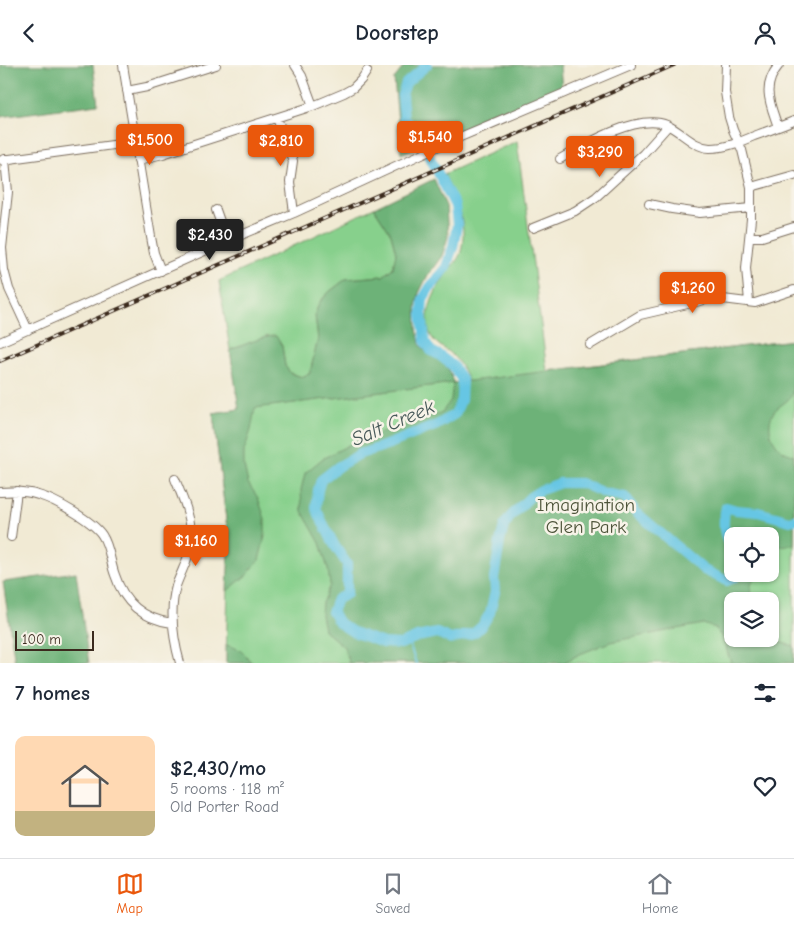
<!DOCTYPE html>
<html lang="en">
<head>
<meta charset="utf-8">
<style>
  :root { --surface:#fff; --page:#f6f6f7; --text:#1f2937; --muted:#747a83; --line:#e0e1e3; --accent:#ea580c }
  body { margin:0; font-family:"Comic Neue",sans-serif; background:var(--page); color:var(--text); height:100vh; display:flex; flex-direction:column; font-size:19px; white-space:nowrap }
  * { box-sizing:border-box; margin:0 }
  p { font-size:16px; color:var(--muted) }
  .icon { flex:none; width:28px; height:28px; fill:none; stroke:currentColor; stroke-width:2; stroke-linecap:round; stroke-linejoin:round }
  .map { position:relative; height:598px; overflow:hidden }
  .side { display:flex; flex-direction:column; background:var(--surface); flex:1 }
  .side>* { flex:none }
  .fabs { position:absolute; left:724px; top:462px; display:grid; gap:10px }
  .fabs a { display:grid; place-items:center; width:55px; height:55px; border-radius:10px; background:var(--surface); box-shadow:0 1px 4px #0004; font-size:25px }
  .scale { position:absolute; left:15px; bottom:12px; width:79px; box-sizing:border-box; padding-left:5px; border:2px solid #3b2a1e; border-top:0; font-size:14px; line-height:18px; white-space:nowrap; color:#3b2a1e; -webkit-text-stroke:4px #f7f3e8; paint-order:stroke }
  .price { position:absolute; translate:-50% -42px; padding:0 11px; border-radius:5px; background:var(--accent); color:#fff; font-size:16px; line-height:32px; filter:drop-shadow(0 1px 2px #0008) }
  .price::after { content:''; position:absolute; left:50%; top:30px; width:15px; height:11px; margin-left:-8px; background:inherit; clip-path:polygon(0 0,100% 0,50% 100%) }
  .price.current { background:#222; color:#fff }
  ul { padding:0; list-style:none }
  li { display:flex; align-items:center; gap:15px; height:125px; padding:0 15px }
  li+li { border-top:1px solid var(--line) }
  li span { display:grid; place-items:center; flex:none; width:140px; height:100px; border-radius:10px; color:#555 }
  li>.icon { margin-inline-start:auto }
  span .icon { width:60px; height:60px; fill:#fffc; stroke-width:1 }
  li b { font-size:21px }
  h2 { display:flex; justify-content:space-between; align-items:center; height:60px; padding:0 15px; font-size:21px }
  header { display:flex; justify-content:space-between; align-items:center; height:65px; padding:0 15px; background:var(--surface); font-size:22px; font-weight:800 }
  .tab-bar { display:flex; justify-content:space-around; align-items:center; height:70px; border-top:1px solid var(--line); background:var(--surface); font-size:14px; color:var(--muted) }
  .tab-bar a { display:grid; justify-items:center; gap:2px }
  .tab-bar .current { color:var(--accent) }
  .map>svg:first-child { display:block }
  .green { fill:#87d08c; stroke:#617d55; fill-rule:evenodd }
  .forest { fill:#6db278; stroke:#546e4b }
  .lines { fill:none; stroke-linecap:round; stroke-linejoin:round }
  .stream { stroke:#66c6e4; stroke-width:2 }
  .river { stroke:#66c6e4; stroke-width:10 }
  .minor-casing { stroke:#7b6d5e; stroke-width:10 }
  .minor { stroke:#fff; stroke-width:8 }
  .rail-casing { stroke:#3b2a1e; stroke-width:4 }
  .rail { stroke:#f7f3e8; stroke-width:2; stroke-dasharray:5.5; stroke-linecap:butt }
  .labels { text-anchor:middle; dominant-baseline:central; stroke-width:5; stroke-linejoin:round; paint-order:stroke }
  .park-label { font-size:19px; fill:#4e543a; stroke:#f7f3e8 }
  .water-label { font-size:20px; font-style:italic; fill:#485959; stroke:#f7f3e8 }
</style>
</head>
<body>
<header><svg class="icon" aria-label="back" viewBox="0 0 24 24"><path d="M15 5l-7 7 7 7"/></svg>Doorstep<svg class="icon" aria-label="person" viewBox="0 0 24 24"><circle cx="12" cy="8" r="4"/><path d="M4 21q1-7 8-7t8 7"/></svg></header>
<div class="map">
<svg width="794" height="598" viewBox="0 0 794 598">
  <rect width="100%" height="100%" fill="#f7f3e8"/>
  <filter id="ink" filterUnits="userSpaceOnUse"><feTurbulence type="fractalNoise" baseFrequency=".02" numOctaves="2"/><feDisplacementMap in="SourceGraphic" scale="10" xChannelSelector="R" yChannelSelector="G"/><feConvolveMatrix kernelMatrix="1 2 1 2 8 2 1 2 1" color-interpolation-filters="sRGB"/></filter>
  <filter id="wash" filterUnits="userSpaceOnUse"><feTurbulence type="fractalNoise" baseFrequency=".0096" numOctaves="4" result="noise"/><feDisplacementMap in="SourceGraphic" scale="20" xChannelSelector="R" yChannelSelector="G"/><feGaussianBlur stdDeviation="1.12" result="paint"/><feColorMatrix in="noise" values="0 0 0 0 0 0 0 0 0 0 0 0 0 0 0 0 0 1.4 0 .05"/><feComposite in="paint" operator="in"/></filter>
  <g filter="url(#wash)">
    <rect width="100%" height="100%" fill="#f1ead4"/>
    <path class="green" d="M517 76 547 306 794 275V598H226L229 479 213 348 468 316C464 306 460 297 452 290 442 281 430 277 428 262 426 240 437 222 449 205 453 199 460 193 461 186 468 158 456 134 444 109ZM732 471H770V509H732ZM732 536H770V574H732Z
      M374 143 391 169 396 188 393 203 383 211 346 214 329 227 319 238 315 250 318 274 310 308 302 312 290 308 285 301 282 281 268 271 259 275 230 285 219 216Z"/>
    <path class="forest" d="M0 0H93L98 39 0 52Z
      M405 0H560L562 24 401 89 394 14Z
      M434 114 446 141 448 172 442 191 428 210 419 228 416 242 417 264 420 279 427 288 441 295 449 305 454 318 794 275C794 290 794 315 792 329 789 337 777 341 773 348 764 365 775 387 794 390V480H787L772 483 770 486V471H732V509H756L751 520 750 536H732V574H769L771 575 794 581V598H731L723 574 715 563 703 559 610 577 580 589 563 598H348L349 596 344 582 324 565 321 550 322 538 330 520 328 504 320 478 302 446 301 425 305 408 322 394 360 374 419 356 442 347 451 335 453 318 255 343 251 365 244 386V401L248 418 258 433 265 454V471L259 495 247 510 227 526 229 479 213 348 239 344 230 285C242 281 265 270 276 271L282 281 285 301 290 308 302 312 310 308 318 274 315 250 319 238 329 227 346 214 383 211 393 203 396 188 391 169 374 143Z
      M76 507 89 598H15L3 517Z
      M226 580C241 584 242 586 252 598H226Z"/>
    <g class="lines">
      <path class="stream" d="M408 576 416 598"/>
      <path class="river" d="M427 0 406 18 402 30 404 53 419 71 455 141 457 160 453 182 446 202 430 222 423 234 422 248 425 276 431 286 439 290 453 301 462 315 461 335 455 349 437 360 384 381 360 389 339 401 321 415 318 425 316 443 323 458 335 481 347 499V529L337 534 332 547 339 558 353 567 383 578 401 579 417 572 437 568 451 574 474 568 482 561 490 548 495 527 494 513 500 477 504 461 510 452 530 432 541 425 560 418H581L604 428 625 432 636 447 704 505 727 516 734 513 737 509
        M732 485C723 472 722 457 726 442L736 445 758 447 790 456 794 455"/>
    </g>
  </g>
  <g filter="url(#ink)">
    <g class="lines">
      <g class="minor-casing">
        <path id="minor" d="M123 0 151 172 154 188 161 206
          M295 0 302 11 313 41
          M726 0 725 27 729 52 733 65 742 85 751 122V154L746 203 749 237
          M127 26 147 22 216 0
          M277 53 293 96 290 117 294 148
          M778 62C770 38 761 22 779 0
          M5 94 8 127 2 183 4 205 9 224 28 265
          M560 94C585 79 638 48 667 60 682 67 693 82 710 83 726 83 740 77 754 71 768 66 781 61 794 56
          M2 95 135 77
          M138 95 163 89 313 41 344 28 353 23 361 15 367 6
          M751 122 794 110
          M649 139 672 144 700 148 751 143
          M216 145 227 176
          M533 163 575 146 596 132 643 89 668 61
          M750 172H762L794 162
          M0 277 227 176 294 148 439 81 631 0
          M590 280 640 250 709 234H723L755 238 794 225
          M175 414C183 434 193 455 191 477 190 493 181 506 176 521 169 547 173 573 180 598
          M0 427C13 426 26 426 38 430 54 434 93 456 102 470 110 482 110 497 115 510 124 538 143 554 172 558
          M11 472 17 426"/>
      </g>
      <use href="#minor" class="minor"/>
      <g class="rail-casing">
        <path id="rail" d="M0 296 674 0"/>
      </g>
      <use href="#rail" class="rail"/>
    </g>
  </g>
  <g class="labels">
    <g class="park-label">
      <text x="586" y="440">Imagination<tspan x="586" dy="22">Glen Park</tspan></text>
    </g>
    <g class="water-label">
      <text transform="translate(393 358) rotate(-23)">Salt Creek</text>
    </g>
  </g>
</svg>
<div class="fabs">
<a><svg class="icon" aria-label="locate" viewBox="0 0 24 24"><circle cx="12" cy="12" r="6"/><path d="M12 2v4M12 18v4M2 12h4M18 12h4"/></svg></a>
<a><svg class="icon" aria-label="layers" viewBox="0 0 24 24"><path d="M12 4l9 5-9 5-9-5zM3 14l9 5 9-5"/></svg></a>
</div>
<div class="scale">100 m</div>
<b class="price" style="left:430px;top:98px">$1,540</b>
<b class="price" style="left:150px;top:101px">$1,500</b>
<b class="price" style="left:281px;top:102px">$2,810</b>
<b class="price" style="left:600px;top:113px">$3,290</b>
<b class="price current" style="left:210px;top:196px">$2,430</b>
<b class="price" style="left:693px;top:249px">$1,260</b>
<b class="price" style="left:196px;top:502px">$1,160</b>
</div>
<section class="side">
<h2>7 homes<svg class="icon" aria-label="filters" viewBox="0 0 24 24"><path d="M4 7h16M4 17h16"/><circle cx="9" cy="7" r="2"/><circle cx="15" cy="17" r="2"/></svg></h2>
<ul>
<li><span style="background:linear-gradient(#ffd9b3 75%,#c2b280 0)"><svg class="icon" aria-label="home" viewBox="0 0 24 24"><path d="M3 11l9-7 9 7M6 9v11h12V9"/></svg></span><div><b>$2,430/mo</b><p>5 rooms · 118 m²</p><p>Old Porter Road</p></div><svg class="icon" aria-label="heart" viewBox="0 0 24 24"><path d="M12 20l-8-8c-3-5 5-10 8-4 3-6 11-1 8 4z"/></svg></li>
</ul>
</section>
<nav class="tab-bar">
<a class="current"><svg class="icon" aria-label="map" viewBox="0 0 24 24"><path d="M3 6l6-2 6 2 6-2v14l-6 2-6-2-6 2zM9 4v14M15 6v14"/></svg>Map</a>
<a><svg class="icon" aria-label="saved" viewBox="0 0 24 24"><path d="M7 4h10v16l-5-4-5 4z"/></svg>Saved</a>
<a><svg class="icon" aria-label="home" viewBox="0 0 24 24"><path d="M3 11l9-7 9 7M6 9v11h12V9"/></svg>Home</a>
</nav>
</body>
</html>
